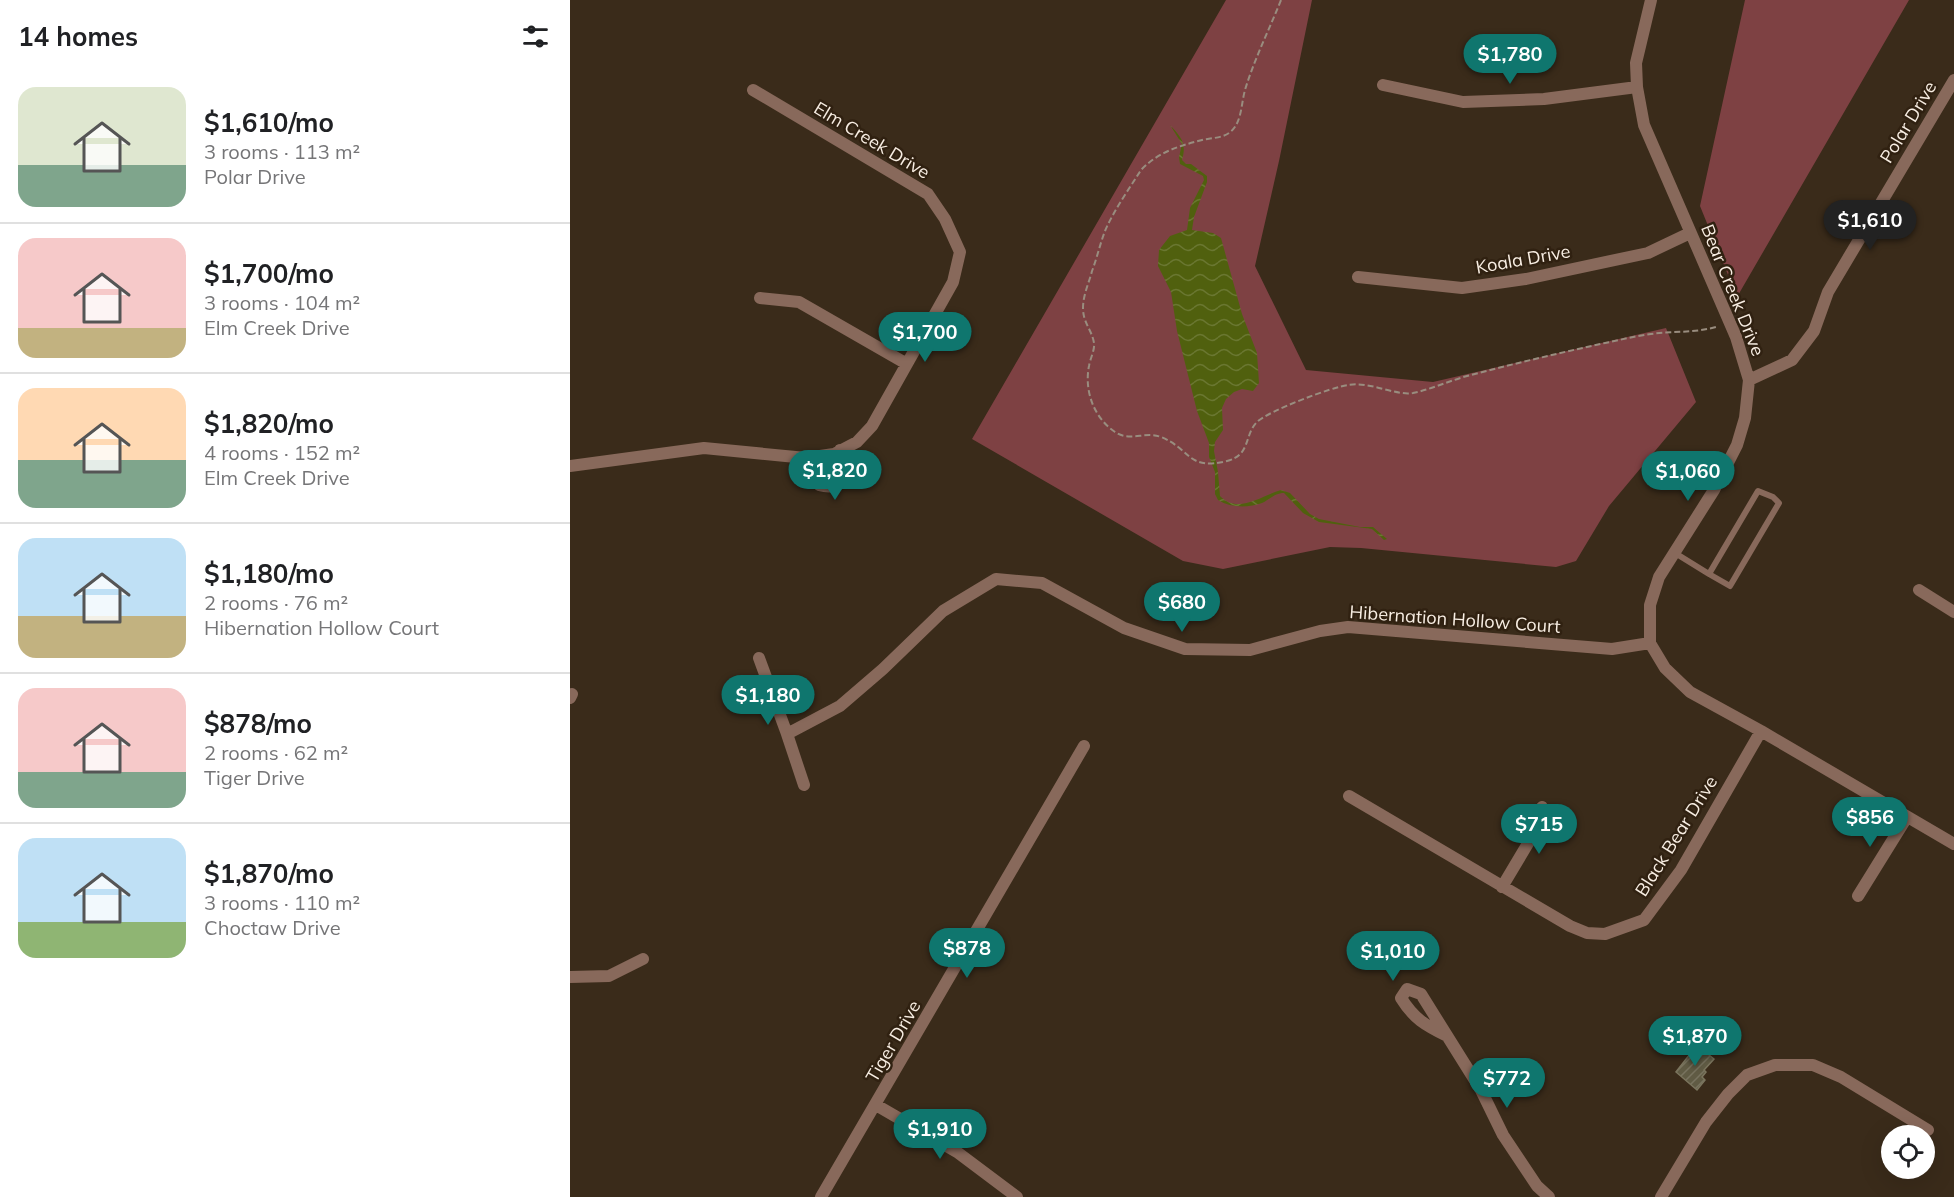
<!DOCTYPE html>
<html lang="en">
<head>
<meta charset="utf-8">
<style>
  :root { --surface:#fff; --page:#f6f6f6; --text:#202124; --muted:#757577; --line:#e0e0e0; --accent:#0f766e }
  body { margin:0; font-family:Mulish,sans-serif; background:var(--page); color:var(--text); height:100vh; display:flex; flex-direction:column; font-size:22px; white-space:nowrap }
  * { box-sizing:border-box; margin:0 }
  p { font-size:20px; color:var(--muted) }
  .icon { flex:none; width:33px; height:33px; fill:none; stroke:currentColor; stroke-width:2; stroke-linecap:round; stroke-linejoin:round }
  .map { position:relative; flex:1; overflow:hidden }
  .panel { display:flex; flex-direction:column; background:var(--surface); width:570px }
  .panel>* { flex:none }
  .controls { position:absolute; left:1311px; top:1125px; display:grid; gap:12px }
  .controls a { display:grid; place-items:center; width:54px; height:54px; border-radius:50%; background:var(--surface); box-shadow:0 6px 24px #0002; font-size:30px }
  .price { position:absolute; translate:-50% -51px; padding:0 14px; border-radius:21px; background:var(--accent); color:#fff; font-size:20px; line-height:39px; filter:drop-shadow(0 2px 3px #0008) }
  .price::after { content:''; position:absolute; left:50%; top:36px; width:18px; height:14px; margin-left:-9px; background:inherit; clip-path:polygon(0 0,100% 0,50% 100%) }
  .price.active { background:#222; color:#fff }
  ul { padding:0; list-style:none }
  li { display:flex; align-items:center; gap:18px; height:150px; padding:0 18px }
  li+li { border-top:2px solid var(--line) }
  li span { display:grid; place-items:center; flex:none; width:168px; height:120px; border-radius:18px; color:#555 }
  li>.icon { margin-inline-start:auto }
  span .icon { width:72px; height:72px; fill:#fffc; stroke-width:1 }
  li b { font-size:26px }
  h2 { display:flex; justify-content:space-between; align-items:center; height:72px; padding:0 18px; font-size:26px }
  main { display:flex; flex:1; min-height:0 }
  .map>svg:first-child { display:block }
  .green { fill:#7e4143 }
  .water { fill:url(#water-waves) }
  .building { fill:url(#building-hatch); stroke:#7a745d; stroke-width:1.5 }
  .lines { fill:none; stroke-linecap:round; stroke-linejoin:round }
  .path { stroke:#998d7f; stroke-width:2; stroke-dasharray:6 3; stroke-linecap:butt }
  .service { stroke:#88695b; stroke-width:6 }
  .minor { stroke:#88695b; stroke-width:12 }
  .labels { text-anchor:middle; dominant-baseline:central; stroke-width:5; stroke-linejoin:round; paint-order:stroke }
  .street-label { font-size:18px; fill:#f8eee3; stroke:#302111 }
</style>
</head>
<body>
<main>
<section class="panel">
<h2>14 homes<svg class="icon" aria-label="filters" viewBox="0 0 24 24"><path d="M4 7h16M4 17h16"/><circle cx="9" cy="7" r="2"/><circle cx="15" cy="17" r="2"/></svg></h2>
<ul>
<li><span style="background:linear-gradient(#dfe7d0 65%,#7fa58c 0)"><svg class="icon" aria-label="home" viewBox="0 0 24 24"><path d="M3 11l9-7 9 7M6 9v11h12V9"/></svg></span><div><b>$1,610/mo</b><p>3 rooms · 113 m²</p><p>Polar Drive</p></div></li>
<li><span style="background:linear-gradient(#f6c9c9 75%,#c2b280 0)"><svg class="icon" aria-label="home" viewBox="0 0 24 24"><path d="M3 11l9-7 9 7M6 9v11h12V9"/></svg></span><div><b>$1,700/mo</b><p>3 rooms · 104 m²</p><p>Elm Creek Drive</p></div></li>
<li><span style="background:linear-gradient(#ffd9b3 60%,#7fa58c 0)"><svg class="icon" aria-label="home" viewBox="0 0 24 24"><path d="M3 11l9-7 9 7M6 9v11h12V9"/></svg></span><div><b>$1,820/mo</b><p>4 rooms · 152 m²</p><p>Elm Creek Drive</p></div></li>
<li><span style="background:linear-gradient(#bfe0f5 65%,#c2b280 0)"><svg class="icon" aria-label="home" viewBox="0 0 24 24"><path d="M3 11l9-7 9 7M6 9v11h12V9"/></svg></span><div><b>$1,180/mo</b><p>2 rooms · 76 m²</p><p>Hibernation Hollow Court</p></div></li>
<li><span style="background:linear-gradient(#f6c9c9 70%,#7fa58c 0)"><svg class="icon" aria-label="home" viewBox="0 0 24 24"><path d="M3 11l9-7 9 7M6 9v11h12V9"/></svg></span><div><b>$878/mo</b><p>2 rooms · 62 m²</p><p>Tiger Drive</p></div></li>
<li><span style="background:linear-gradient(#bfe0f5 70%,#8fb573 0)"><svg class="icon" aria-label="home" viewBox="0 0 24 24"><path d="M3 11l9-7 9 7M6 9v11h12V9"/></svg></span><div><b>$1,870/mo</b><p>3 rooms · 110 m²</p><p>Choctaw Drive</p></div></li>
</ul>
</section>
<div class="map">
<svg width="1384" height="1197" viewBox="0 0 1384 1197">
  <defs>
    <pattern id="water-waves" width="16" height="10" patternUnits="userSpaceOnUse" patternTransform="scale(1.5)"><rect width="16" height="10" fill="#50600e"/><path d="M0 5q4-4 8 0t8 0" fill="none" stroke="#6a7731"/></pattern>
    <pattern id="building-hatch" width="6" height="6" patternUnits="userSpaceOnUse" patternTransform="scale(1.5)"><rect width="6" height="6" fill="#605b44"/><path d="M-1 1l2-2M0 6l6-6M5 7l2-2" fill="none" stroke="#78735f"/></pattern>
  </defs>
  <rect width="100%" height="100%" fill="#3a2b1a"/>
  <path class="green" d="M656 0H742L709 161 685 266 736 370 863 382 1096 328 1126 402 1039 506 1006 561 986 567 791 548 760 547 653 569 613 561 402 439Z
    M1175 0H1339L1167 297 1130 206Z"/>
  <path class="water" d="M600 125C611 137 617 143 612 160L616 164H621L637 176V182L624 217 622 230 643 233 651 238 672 314 687 353 689 383 683 391 672 389 664 392 656 399 652 408 653 430 645 442 644 451 648 472 650 496C668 515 692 495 711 490L720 493 740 514 749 519 790 527H803L817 539 814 540 802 529 749 522 733 513 714 493C705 493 700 499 692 503 678 508 661 508 648 500L645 494V472L639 457V443L627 411 607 331 601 292 588 266 589 250 600 236 617 230 620 208 634 180 633 176 610 164 609 157 612 144Z"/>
  <path class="building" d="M1127 1045 1144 1059 1134 1070 1136 1072 1132 1077 1135 1080 1127 1090 1106 1072Z"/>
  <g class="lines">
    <path class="path" d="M711 0C699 30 684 60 675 90 671 104 672 124 659 133 652 138 641 138 632 140 609 146 588 152 571 170 559 189 544 210 535 231 530 244 527 258 522 271 519 283 513 295 513 308 513 323 522 330 524 343 525 350 520 359 519 366 514 391 524 418 545 432 559 442 576 431 591 437 621 449 617 471 657 461 681 455 674 435 687 422 698 411 762 387 778 385 800 381 825 396 843 393 862 389 879 381 897 376 943 364 989 353 1035 343 1050 340 1065 336 1081 334 1103 331 1124 333 1146 327"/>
    <path class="service" d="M1105 553 1139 574 1188 491 1203 497 1209 503 1160 586 1139 574"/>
    <path class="minor" d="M1081 0 1066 63 1067 87 1074 125 1166 337 1179 380 1175 418 1167 445 1144 490 1089 577 1080 605V643L1095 668 1120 692 1191 731 1384 844
      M813 85 893 102 974 99 1067 87
      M788 277 892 288 956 279 1078 253 1120 233
      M190 298 229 302 337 364
      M1179 380 1222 360 1244 331 1258 292 1384 80
      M240 457 243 474 249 485C277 493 276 469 270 450
      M0 466 134 448 236 458 264 454 287 442 302 426 383 282 390 252 375 219 358 194 183 90
      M1349 590 1384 612
      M189 658 217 734 234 785
      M0 698 2 694
      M217 734 270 706 313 669 373 611 426 579 472 583 554 628 615 649 680 650 750 631 778 627 1042 649 1080 643
      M779 796 1000 926 1017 933 1035 934 1074 920 1111 870 1191 731
      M932 887 963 835 972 807
      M1288 896 1337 817
      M0 977 39 976 73 959
      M877 1036C855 1025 844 1019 831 998L837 989 851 994 911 1090 933 1135 967 1186 979 1197
      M306 1105 387 1152 447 1197
      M251 1197 514 746
      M1091 1197 1136 1122 1158 1094 1177 1075 1205 1065H1243L1271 1077 1358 1130"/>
  </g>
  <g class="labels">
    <g class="street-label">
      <text transform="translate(1338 122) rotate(-59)">Polar Drive</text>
      <text transform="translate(302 140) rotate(31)">Elm Creek Drive</text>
      <text transform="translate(953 259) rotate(-10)">Koala Drive</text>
      <text transform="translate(1163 290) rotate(68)">Bear Creek Drive</text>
      <text transform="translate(885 619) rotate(4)">Hibernation Hollow Court</text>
      <text transform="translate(1106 836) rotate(-58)">Black Bear Drive</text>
      <text transform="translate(323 1041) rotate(-60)">Tiger Drive</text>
    </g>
  </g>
</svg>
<div class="controls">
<a><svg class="icon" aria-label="locate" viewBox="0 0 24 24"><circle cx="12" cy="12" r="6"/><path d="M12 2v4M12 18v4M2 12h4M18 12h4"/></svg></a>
</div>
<b class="price" style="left:940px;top:85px">$1,780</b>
<b class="price active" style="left:1300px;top:251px">$1,610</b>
<b class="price" style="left:355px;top:363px">$1,700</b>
<b class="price" style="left:265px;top:501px">$1,820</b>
<b class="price" style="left:1118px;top:502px">$1,060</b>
<b class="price" style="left:612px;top:633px">$680</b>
<b class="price" style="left:198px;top:726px">$1,180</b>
<b class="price" style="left:1300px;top:848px">$856</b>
<b class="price" style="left:969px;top:855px">$715</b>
<b class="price" style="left:397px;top:979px">$878</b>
<b class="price" style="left:823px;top:982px">$1,010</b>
<b class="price" style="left:1125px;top:1067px">$1,870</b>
<b class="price" style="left:937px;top:1109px">$772</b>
<b class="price" style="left:370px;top:1160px">$1,910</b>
</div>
</main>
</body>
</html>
